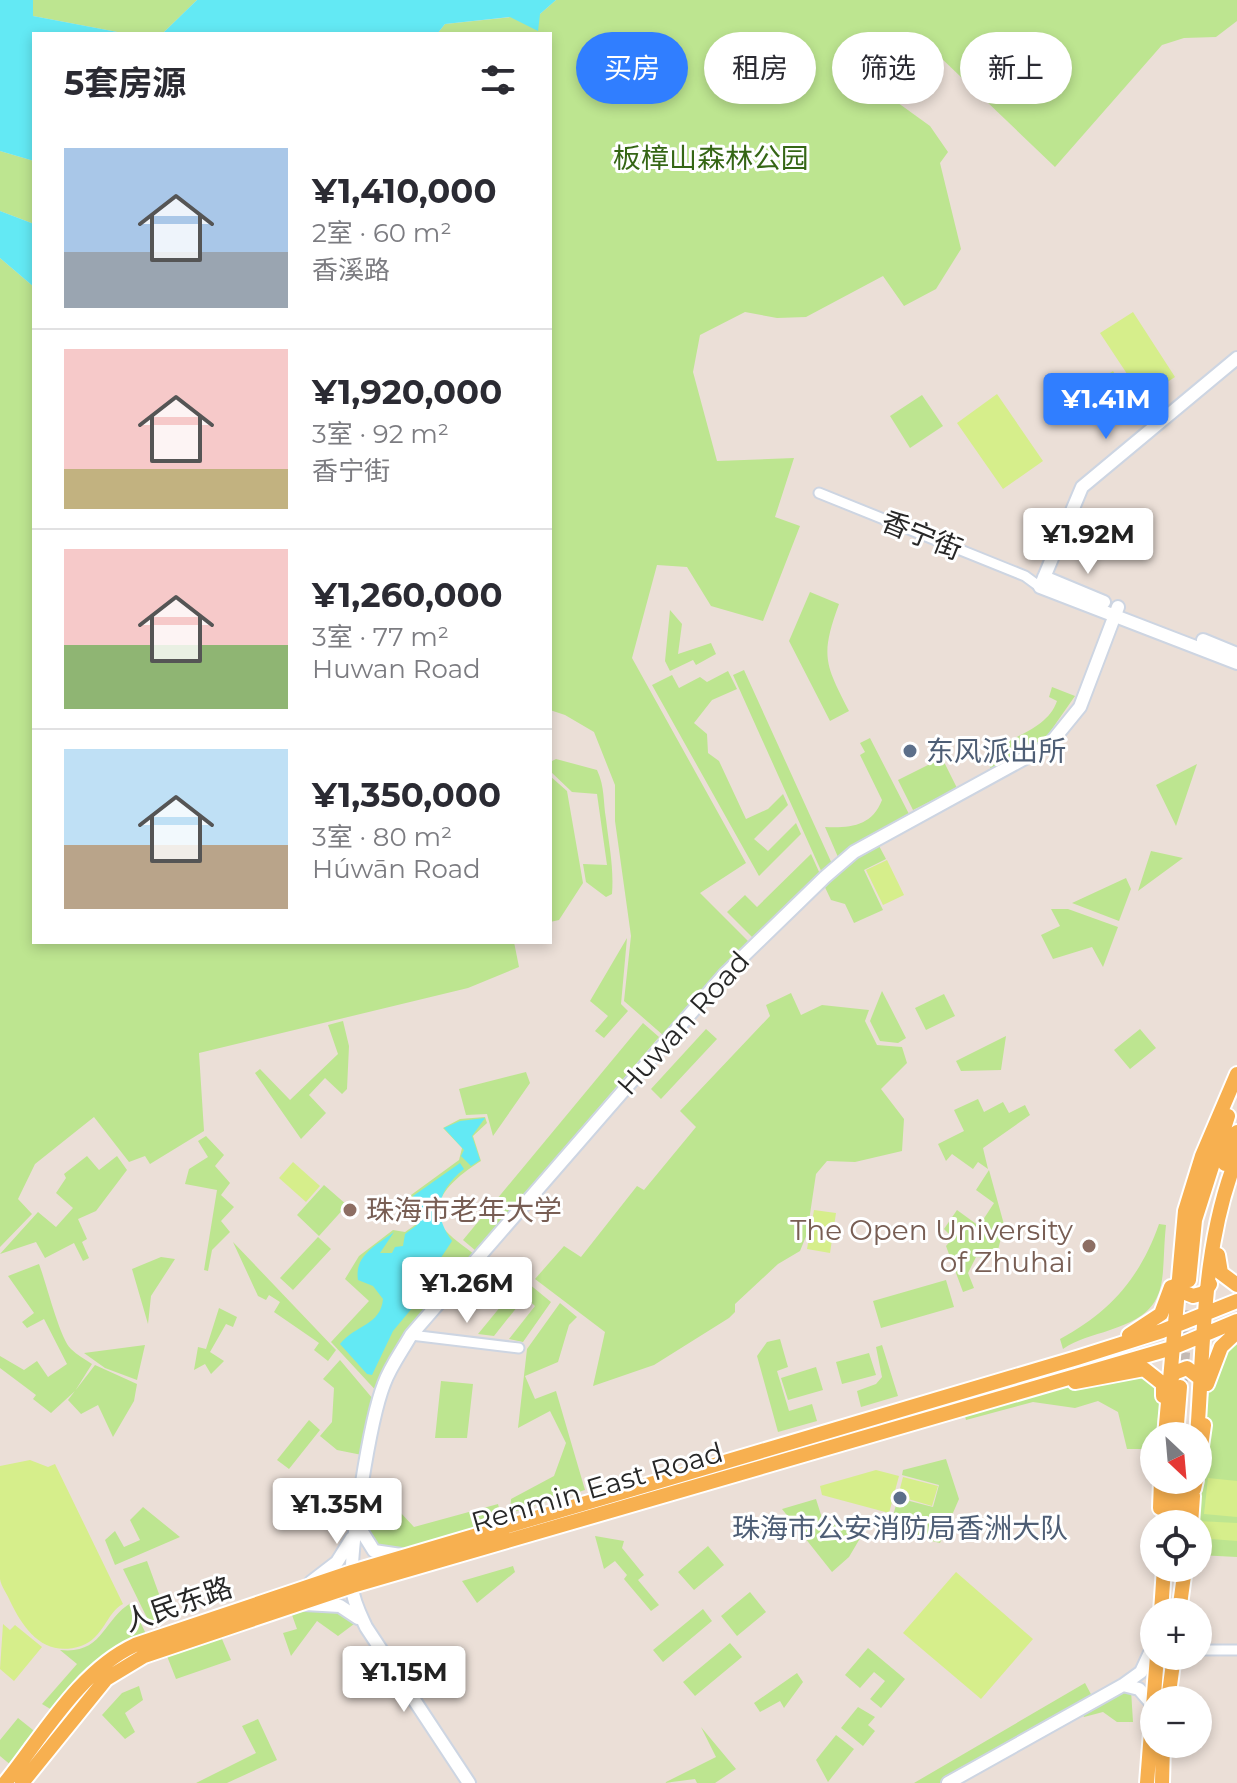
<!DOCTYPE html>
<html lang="zh">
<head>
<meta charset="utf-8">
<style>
  :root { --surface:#fff; --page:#f2f2f3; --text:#2b2b33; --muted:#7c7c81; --line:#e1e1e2; --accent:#307eff }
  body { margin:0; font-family:Montserrat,"Noto Sans SC",sans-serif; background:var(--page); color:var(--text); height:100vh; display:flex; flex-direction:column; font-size:30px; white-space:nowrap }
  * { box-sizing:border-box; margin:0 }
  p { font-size:26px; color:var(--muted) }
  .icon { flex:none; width:44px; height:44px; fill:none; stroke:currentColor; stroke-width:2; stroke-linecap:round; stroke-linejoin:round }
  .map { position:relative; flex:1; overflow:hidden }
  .sheet { position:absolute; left:32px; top:32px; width:520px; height:912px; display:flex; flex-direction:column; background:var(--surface); border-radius:0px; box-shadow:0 4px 12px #0003 }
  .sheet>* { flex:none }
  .banner { position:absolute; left:576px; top:32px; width:540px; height:72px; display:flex; gap:16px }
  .needle { width:52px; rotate:154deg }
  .fabs { position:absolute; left:1140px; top:1422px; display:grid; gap:16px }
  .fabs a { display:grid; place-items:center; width:72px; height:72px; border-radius:50%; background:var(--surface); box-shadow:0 4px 12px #0003; font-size:40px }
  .price { position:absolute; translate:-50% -68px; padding:0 18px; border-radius:8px; background:#fff; color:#222; font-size:26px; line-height:52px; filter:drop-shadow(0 2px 4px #0008) }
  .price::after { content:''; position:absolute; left:50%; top:48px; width:24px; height:18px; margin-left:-12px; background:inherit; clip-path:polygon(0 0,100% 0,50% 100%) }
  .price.active { background:var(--accent); color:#fff }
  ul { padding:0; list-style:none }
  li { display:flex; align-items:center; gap:24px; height:200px; padding:0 32px }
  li+li { border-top:2px solid var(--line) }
  li span { display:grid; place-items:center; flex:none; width:224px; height:160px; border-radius:0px; color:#555 }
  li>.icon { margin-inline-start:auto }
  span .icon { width:96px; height:96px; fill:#fffc; stroke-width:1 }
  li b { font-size:34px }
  h2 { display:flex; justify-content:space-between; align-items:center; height:96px; padding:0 32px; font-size:34px }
  .pill { padding:0 28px; border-radius:36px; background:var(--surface); box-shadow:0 4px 12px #0003; font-size:28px; line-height:72px }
  .pill.active { background:var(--accent); color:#fff }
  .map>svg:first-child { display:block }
  .green { fill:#bde590 }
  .pitch { fill:#d6ee8b }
  .water { fill:#63e9f4 }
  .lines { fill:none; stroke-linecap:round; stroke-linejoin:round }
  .primary-tunnel { stroke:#c4bab4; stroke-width:14; stroke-dasharray:14 7; stroke-linecap:butt }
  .street-casing { stroke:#cdd5e2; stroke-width:13 }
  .secondary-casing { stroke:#cdd5e2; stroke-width:16 }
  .primary-casing { stroke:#fff; stroke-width:18 }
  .street { stroke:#fff; stroke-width:9 }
  .secondary { stroke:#fff; stroke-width:12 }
  .primary { stroke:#f7b050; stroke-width:14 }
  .service-dot { fill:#5c6f8a; stroke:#fff; stroke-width:3 }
  .education-dot { fill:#8d6e63; stroke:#fff; stroke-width:3 }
  .labels { text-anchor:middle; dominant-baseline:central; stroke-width:6; stroke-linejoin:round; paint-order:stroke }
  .park-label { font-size:28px; fill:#356615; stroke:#fff }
  .street-label { font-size:28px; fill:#272727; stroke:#fff }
  .service-label { font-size:28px; fill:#4e5e75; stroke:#fff; text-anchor:start }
  .education-label { font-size:28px; fill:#785e54; stroke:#fff; text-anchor:start }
</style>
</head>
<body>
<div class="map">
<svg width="1237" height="1783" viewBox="0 0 1237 1783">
  <rect width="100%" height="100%" fill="#ebdfd7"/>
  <path class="green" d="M33 0H197L162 34H128L33 16Z
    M556 0H1237V21L1216 37 1184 38 1162 45 1055 167 917 35 893 37 880 75 894 100 930 126 948 152 940 163 961 249 936 289 904 306 883 276 806 317 777 318 745 312 700 335 693 372 717 461 794 458 775 517 800 526 763 621 711 606 687 567 657 565 632 658 746 863 700 893 750 943 664 1036 624 1001 631 936 615 821V785L594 732 565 715 550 710V34H437L445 24 540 14Z
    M0 151 34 161V224L0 211Z
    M0 258 34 287V942H514L519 967 468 988 199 1053 204 1131 150 1164 145 1156 129 1162 94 1117 35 1164 18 1199 32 1214 0 1247Z
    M922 395 943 426 910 448 890 416Z
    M810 592 839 604C820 656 825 664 849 711L830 721 789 641Z
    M670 610 682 624 678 654 711 643 716 654 696 665 693 660 670 671 665 661Z
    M744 670 833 866 823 875 733 675Z
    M728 671 737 689 712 700 694 723 707 734 708 753 719 761 746 819 768 809 783 794 788 805 754 839 768 851 796 823 801 834 759 876 652 685 672 675 679 688 700 677 707 682Z
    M1052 687 1075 696 1045 739 991 769 986 759 1003 750 1001 745C1021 734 1049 725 1057 701L1049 697Z
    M870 738 909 814 838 857 825 827C851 828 872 826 882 800L860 755 865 752 860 743Z
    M942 758 957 788 913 810 898 780Z
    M556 759 597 770C605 787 603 801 606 819 609 846 614 867 612 894L606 897 586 882 583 864 607 865 597 794 572 792 550 771V762Z
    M1197 764 1176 826 1156 785Z
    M550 776 567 791 583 883 559 920 550 922Z
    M877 842 886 859 864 870 883 910 854 923 845 904 831 900 822 881Z
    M1151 851 1183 858 1138 891Z
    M811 854 820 874 753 938 727 912 745 895 757 907Z
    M1126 878 1131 889 1119 921 1072 903Z
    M1051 909H1068L1118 927 1103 967 1092 947 1053 959 1041 935 1060 926Z
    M627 938 621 1004 628 1011 604 1038 595 1031 608 1016 590 1001Z
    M882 991 906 1038 898 1043 880 1041 870 1021Z
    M791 993 801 1015 822 1005 869 1010 865 1021 877 1045 902 1047 907 1063 881 1089 904 1119 902 1151 855 1162 827 1161 816 1174 807 1234 800 1251 778 1264 735 1304V1312L729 1318 654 1365 593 1386 605 1332 535 1279 564 1246 581 1257 637 1186 644 1190 696 1127 680 1111 770 1016 766 1005Z
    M944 994 955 1016 926 1030 915 1008Z
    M343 1021 349 1046 347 1089 342 1094 325 1078 309 1095 326 1113 301 1139 255 1073 260 1069 290 1100 338 1054 328 1025Z
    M643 1023 659 1037 476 1251 463 1240Z
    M706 1029 717 1039 661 1099 651 1089Z
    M1140 1029 1156 1048 1130 1069 1114 1050Z
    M1006 1036 1001 1070 961 1071 956 1061Z
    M526 1072 530 1083 493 1136 487 1114 466 1115 459 1089Z
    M978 1099 984 1112 1003 1102 1009 1113 1025 1105 1030 1115 983 1148 988 1169 978 1162 973 1169 952 1154 946 1161 938 1144 964 1131 954 1110Z
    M485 1117 487 1123 473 1136 481 1161C463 1172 425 1199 442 1226 449 1237 466 1247 476 1256L412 1331 380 1395 331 1342 369 1301 345 1279 359 1256 393 1230 405 1232 415 1225 411 1195 459 1160 462 1148 443 1128 460 1119Z
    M206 1136 224 1155 215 1166 230 1183 221 1195 234 1207 221 1221 230 1232 212 1250 208 1271 204 1270 217 1190 185 1184 189 1169 208 1157 198 1141Z
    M87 1156 99 1170 117 1156 127 1170 96 1211 78 1219 87 1239 82 1242 89 1258 83 1261 74 1243 45 1258 36 1242 0 1254 38 1212 56 1227 73 1208 56 1193 66 1178 64 1174Z
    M989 1170 1008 1239 1001 1238 997 1254 992 1258 976 1257 968 1273 974 1288 963 1292 946 1246 953 1238 944 1229 957 1210 979 1226 994 1203 976 1190Z
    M324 1185 347 1205 319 1236 297 1215Z
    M1159 1224 1166 1225C1160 1282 1173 1310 1110 1330 1093 1336 1077 1339 1063 1349L1060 1339C1110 1312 1140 1278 1159 1224Z
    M318 1237 331 1249 293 1290 280 1278Z
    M233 1242 336 1350 328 1361 314 1350 319 1343 274 1312 280 1302 269 1295 266 1300 258 1296Z
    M161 1257 175 1259 151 1296 148 1324 132 1269Z
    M39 1264C46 1282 60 1339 71 1349 77 1355 85 1359 92 1364L75 1391 51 1413 33 1399 36 1395 0 1368V1356L24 1370 37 1361 48 1377 67 1364 44 1319 27 1328 22 1322 34 1313 8 1276Z
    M523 1279 551 1302 523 1342 509 1339 535 1306 525 1297 494 1336 478 1334Z
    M946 1280 954 1307 881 1328 873 1301Z
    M560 1303 577 1317 569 1325 558 1362 525 1376 535 1399 556 1391 585 1490 510 1513 511 1499 554 1476 566 1443 550 1411 518 1428 527 1349Z
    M219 1308 237 1317 233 1327 226 1324 210 1352 224 1361 211 1374 205 1364 194 1370 198 1347 206 1349Z
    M1237 1338V1557L1198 1555C1198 1504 1199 1401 1220 1356 1224 1349 1231 1344 1237 1338Z
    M780 1339 788 1367 777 1371 789 1411 812 1404 817 1421 778 1432 757 1356 767 1342Z
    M145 1345 137 1380 105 1368 84 1353Z
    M882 1345 898 1396 861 1407 857 1391 876 1384 882 1377 876 1347Z
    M869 1353 876 1375 842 1384 836 1362Z
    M340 1360 373 1399 362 1455 337 1450 320 1436 332 1422 334 1388 323 1379Z
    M95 1365 137 1384 134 1401 113 1437 98 1405 81 1414 68 1400Z
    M816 1367 823 1390 788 1400 781 1378Z
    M1143 1371 1162 1385 1154 1449H1127L1118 1412 1098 1401 1075 1408 1033 1402 966 1420 963 1409 1039 1388Z
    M441 1381 473 1384 467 1438H435Z
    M309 1420 320 1430 289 1469 277 1460Z
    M946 1459 959 1499 940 1543 889 1530 898 1498 933 1507 939 1485 902 1475 903 1470Z
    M370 1480 414 1527 498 1504 503 1524C473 1533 370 1577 363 1524 361 1511 368 1493 370 1480Z
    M816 1499 822 1518 862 1535 849 1557 832 1572 782 1509Z
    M143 1507 180 1537 115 1565 105 1540 115 1531 124 1547 140 1540 130 1520Z
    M595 1536 624 1541 622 1548 644 1575 638 1580 659 1605 651 1611 624 1579 627 1575 615 1561 604 1569Z
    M708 1546 724 1565 694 1590 678 1572Z
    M147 1561 167 1616 149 1622 123 1569Z
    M513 1566 515 1572 477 1603 462 1581Z
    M750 1592 766 1612 737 1636 721 1616Z
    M131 1603 147 1636 57 1713 42 1704 77 1664 60 1650C103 1655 103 1619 131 1603Z
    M296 1606 340 1609 358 1621 338 1636 317 1621 291 1656 283 1633 297 1629 292 1615 249 1629 247 1623Z
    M703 1609 712 1621 663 1662 653 1650Z
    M219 1632 231 1660 176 1679 165 1651Z
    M730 1643 742 1657 695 1696 683 1682Z
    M868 1648 905 1679 881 1708 870 1699 885 1681 874 1672 860 1688 845 1675Z
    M797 1673 803 1682 784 1708 780 1701 760 1712 754 1703Z
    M1085 1683 1093 1698 943 1783H914Z
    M139 1686 143 1700 125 1713 135 1732 125 1739 102 1715 122 1693Z
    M1124 1688 1131 1690 1133 1722H1117L1103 1712 1084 1717 1081 1712Z
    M858 1707 875 1717 868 1725 875 1731 863 1746 841 1728Z
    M18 1718 38 1734 12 1766 0 1756V1740Z
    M258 1719 277 1760 227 1783H183H196L256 1753 242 1726Z
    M701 1727 736 1769 715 1783H697L695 1779 664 1783 716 1757Z
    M836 1735 854 1749 828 1782 816 1760Z"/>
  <path class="pitch" d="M896 39 919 48 908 86 885 79Z
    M1133 312 1175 377 1143 398 1100 333Z
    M1113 371 1133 404 1100 425 1079 393Z
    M997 394 1043 461 1003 489 957 423Z
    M887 860 904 895 883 905 866 870Z
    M293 1162 320 1186 306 1202 279 1178Z
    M814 1210 836 1213 830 1253 807 1249Z
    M30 1460 48 1467 55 1464 123 1604C106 1613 104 1638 81 1646 44 1658 24 1630 10 1601 7 1594 1 1586 0 1579 0 1543 0 1502 0 1466Z
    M876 1470 899 1476 889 1513 822 1495 820 1486Z
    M903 1477 938 1486 932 1506 898 1496Z
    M1208 1478 1237 1481V1517L1204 1514Z
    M1198 1521 1237 1523V1541L1198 1538Z
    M956 1572 1033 1639 981 1699 903 1633Z
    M3 1624 10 1630 15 1625 42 1647 14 1681 0 1669Z"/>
  <path class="water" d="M0 0H33V16L128 34H34V161L0 151Z
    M197 0H556L540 14 538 31 510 17 445 24 437 34H162Z
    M0 211 34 224V287L0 258Z
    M485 1118 472 1136 480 1160 471 1166 461 1156 464 1150 444 1128 460 1121Z
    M460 1163 464 1169C437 1191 432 1213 452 1241L425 1282 423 1295 393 1331 372 1375 367 1374 340 1344C355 1325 381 1325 383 1299L373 1286 358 1280C354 1255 377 1245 394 1232L380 1253H392L395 1247 403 1246 405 1234 417 1225 413 1196Z"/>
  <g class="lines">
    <path class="primary-tunnel" d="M1180 1387 1189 1285"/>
    <g class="street-casing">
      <path id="street" d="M819 493 1025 576 1040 587
        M411 1335 519 1348
        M1198 1650H1237"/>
    </g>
    <g class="secondary-casing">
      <path id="secondary" d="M1237 358 1082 487 1040 587 1237 663
        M1044 577 1104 602
        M1203 640 1237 654
        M359 1527 374 1551 401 1555
        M311 1582 337 1562 352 1538
        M305 1604 340 1606 358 1618
        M1123 1685 1139 1689 1153 1705
        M469 1783 366 1627C360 1614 353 1601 352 1587 349 1550 370 1419 384 1384 390 1367 402 1351 411 1335L725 974 825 877 854 852 1049 745 1080 707 1118 607
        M948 1783 1123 1685 1141 1672 1154 1644"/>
    </g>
    <g class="primary-casing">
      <path id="primary" d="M1225 1164 1237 1132
        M1218 1255 1221 1273 1237 1285
        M1189 1280 1195 1220 1228 1116
        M1178 1282 1183 1292 1193 1296 1204 1293 1210 1284
        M1129 1335 1161 1314 1171 1287
        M1075 1382 1144 1369 1163 1384V1396
        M1170 1382 1174 1373 1187 1368 1201 1379
        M1207 1384 1221 1347 1237 1332
        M1165 1436 1185 1211 1202 1156 1237 1074
        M1176 1436 1180 1387
        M1197 1436C1204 1343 1202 1244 1237 1157
        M1198 1468 1204 1425
        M1194 1489 1196 1480
        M1160 1508 1161 1480
        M1168 1524 1172 1480
        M1181 1524 1185 1480
        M1191 1524 1193 1496
        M1161 1612 1164 1568
        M1179 1612 1185 1568
        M1168 1700 1174 1656
        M5 1783C43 1736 79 1671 135 1645L352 1572 1077 1358 1162 1331 1237 1301
        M22 1783 106 1679 144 1656 352 1586 1172 1348 1237 1321
        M1147 1783 1157 1656
        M1162 1783 1163 1744"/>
    </g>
    <use href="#street" class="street"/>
    <use href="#secondary" class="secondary"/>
    <use href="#primary" class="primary"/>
  </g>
  <g class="service-dot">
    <circle cx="910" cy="751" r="8"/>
    <circle cx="900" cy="1498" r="8"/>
  </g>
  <g class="education-dot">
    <circle cx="350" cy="1210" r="8"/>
    <circle cx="1089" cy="1246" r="8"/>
  </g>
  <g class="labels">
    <g class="park-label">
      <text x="711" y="158">板樟山森林公园</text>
    </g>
    <g class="street-label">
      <text transform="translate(922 535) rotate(22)">香宁街</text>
      <text transform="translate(683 1023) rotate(-48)">Huwan Road</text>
      <text transform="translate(597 1487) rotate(-16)">Renmin East Road</text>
      <text transform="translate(178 1604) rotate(-19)">人民东路</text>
    </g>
    <g class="service-label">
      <text x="926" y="751">东风派出所</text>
      <text x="900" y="1528" text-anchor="middle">珠海市公安消防局香洲大队</text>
    </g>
    <g class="education-label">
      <text x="366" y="1210">珠海市老年大学</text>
      <text x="1073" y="1230" text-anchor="end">The Open University<tspan x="1073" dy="32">of Zhuhai</tspan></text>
    </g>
  </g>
</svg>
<div class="fabs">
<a><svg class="needle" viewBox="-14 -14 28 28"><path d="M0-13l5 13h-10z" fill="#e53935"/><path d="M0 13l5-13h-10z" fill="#7c7c81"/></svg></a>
<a><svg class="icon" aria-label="locate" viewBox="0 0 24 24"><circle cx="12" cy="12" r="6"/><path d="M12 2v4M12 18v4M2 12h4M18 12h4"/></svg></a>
<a>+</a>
<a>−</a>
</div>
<b class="price active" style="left:1106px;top:441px">¥1.41M</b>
<b class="price" style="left:1088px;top:576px">¥1.92M</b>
<b class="price" style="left:467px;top:1325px">¥1.26M</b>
<b class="price" style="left:337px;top:1546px">¥1.35M</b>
<b class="price" style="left:404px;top:1714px">¥1.15M</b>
<div class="banner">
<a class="pill active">买房</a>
<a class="pill">租房</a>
<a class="pill">筛选</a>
<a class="pill">新上</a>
</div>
<section class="sheet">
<h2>5套房源<svg class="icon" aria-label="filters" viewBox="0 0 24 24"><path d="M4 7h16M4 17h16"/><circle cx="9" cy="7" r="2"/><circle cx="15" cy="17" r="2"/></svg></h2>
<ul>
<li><span style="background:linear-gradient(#a9c7e8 65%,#9aa5b1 0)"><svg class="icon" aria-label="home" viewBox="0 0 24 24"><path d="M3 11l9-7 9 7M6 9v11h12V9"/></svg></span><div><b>¥1,410,000</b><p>2室 · 60 m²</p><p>香溪路</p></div></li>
<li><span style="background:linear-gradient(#f6c9c9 75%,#c2b280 0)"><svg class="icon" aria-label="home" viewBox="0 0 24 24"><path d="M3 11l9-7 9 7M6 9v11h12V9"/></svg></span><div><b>¥1,920,000</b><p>3室 · 92 m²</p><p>香宁街</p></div></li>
<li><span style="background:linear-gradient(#f6c9c9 60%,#8fb573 0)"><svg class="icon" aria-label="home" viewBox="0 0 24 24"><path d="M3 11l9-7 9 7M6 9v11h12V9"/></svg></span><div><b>¥1,260,000</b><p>3室 · 77 m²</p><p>Huwan Road</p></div></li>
<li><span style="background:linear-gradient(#bfe0f5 60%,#b9a48a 0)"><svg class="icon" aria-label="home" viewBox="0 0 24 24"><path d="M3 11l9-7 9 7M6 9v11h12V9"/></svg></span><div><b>¥1,350,000</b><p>3室 · 80 m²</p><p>Húwān Road</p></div></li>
</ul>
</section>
</div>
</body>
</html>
